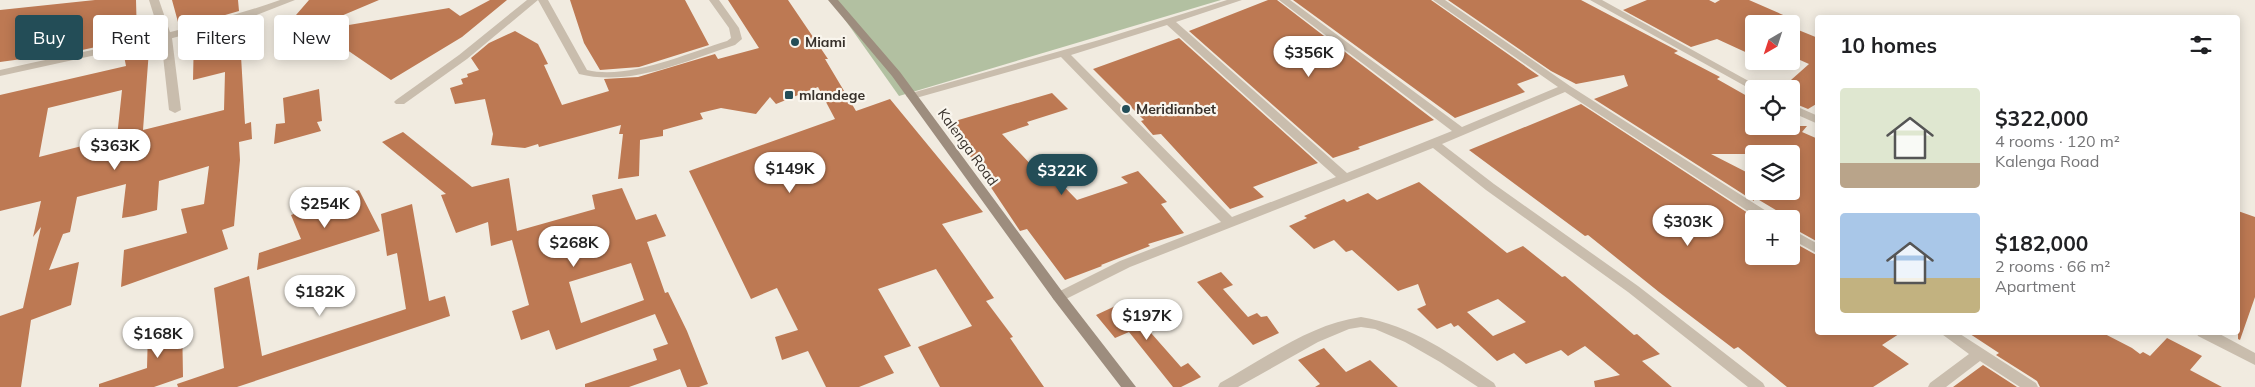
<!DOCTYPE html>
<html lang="en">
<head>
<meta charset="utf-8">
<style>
  :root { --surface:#fff; --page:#f2f2f2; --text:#202124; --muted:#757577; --accent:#234d57 }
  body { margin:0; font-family:Mulish,sans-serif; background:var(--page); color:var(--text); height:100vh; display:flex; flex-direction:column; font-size:19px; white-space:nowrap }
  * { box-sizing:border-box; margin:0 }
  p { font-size:16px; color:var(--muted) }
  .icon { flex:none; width:28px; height:28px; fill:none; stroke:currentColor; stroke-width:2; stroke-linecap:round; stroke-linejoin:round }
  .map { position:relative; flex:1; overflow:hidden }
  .details { position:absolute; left:1815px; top:15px; width:425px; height:320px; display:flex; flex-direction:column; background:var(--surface); border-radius:5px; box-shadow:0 2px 12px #0003 }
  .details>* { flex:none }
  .top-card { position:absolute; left:15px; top:15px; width:475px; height:45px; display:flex; gap:10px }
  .needle { width:32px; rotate:219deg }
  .controls { position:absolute; left:1745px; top:15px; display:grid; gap:10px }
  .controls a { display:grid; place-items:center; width:55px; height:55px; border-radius:5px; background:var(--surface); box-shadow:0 2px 12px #0003; font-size:25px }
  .price { position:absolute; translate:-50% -42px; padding:0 11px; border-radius:18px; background:#fff; color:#222; font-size:16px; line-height:32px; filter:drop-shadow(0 1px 2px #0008) }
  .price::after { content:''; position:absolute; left:50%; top:30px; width:15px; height:11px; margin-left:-8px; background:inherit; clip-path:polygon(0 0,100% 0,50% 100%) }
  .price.on { background:var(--accent); color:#fff }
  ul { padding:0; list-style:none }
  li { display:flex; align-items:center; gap:15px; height:125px; padding:0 25px }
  li span { display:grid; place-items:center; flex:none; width:140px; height:100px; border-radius:5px; color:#555 }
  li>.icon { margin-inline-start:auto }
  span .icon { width:60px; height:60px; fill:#fffc; stroke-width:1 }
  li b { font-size:21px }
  h2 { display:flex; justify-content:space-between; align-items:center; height:60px; padding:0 25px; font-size:21px }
  .tag { padding:0 18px; border-radius:5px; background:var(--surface); box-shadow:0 2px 12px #0003; font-size:18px; line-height:45px }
  .tag.on { background:var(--accent); color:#fff }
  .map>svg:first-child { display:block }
  .green { fill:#b2c0a1 }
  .building { fill:#bd7953; fill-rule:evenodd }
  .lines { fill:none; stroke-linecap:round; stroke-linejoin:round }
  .minor { fill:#c9bdad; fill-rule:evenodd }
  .tertiary { fill:#c9bdad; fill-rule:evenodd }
  .secondary { fill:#9d8d7e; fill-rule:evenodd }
  .poi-dot { fill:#234d57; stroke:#f9f5ed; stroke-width:2 }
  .labels { text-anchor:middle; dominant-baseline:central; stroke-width:4.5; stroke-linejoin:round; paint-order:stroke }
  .poi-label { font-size:14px; font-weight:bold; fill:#38312b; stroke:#f9f5ed; text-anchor:start }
  .street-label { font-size:14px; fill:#38312b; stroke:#f9f5ed }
</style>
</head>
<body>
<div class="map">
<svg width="2255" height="387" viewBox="0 0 2255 387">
  <rect width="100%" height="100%" fill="#f1ebe0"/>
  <path class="green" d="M831 0H1221L899 96Z"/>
  <path class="building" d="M95 0H136L137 38 73 52 0 62V10Z
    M172 0H238L239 11 194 24V17L178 22Z
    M309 0H379L334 19 337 27 449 8 460 16 490 0H507L462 37 391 80 296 15Z
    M570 0H685L709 45 639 67 600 70 584 43Z
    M728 0H788L828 59H825L856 111 890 99 983 212 942 224 994 298 986 301 1013 337 1010 338 1044 387H940L918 347 972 326 936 269 878 289 911 346 884 356 894 373 859 387H826L808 351 782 360 775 337 798 330 777 288 751 299 689 171 835 119 818 87 776 104 770 97 756 114 721 108 700 113 703 119 663 130V136L640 140 639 176 618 179 623 134H619L621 125 539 147 538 144 525 148 491 145 493 134 485 99 455 104 450 88 463 84 461 79 468 77 467 74 479 70 471 58 489 43 515 31 538 44 548 64 544 65 562 105 609 91 604 79 638 77 715 54 718 59 759 48Z
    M1268 0H1277L1434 120 1358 147 1360 149 1333 158 1189 31Z
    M1293 0H1431L1539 76 1517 84 1525 92 1455 118Z
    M1448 0H1581L1678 51 1674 53 1720 77 1717 79 1754 100V126H1807L1802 132 1818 139V242L1791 227V219L1754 197V201L1594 99 1628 86 1624 75 1576 84 1551 71ZM1711 154H1791V191H1754V176Z
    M1647 0H1709L1715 3 1720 0H1749L1790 18H1768L1777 21 1772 24H1754V56L1717 39 1691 47 1623 10Z
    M239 22 245 124 251 122 252 139 239 142 240 160 234 226 222 230 228 249 121 287 124 250 187 233 181 209 204 204 209 166 159 181 157 210 134 216 122 218 126 184 77 197 70 232 63 234 49 270 79 262 71 305 31 320 21 387H0V316L23 308 41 227 33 237 41 201 0 211V95L126 66 123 51 137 48V53L149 50 143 130 224 110 225 72 193 80 194 34ZM122 90 117 137 39 157 48 108Z
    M1791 27 1818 38V103L1808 109 1791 102V80L1809 64 1791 56Z
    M1179 38 1318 163 1253 187 1264 197 1230 209 1161 134 1153 135 1141 121 1144 120 1093 69Z
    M319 89 322 121 317 122 321 131 274 144 276 124 285 123 283 98Z
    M1052 93 1068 109 1027 122 1029 125 1002 134 1035 169 1044 166 1077 200 1128 183 1121 177 1138 171 1167 202 1161 204 1184 233 1148 244 1150 246 1101 265 1102 266 1065 280 1027 229 1020 231 948 123Z
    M1581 104 1754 217V256H1791V241L1818 256V332H1902L1882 345 1909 364 1873 387H1787L1738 347 1734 349 1659 292 1588 235 1585 236 1469 150Z
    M403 132 472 187 509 178 517 231 595 209 592 195 622 188 636 220 656 214 666 236 647 242 665 293 668 292 687 331 708 384 699 387H687L680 369 629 387H585V384L657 360 653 349 668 344 655 314 556 350 549 330 521 340 512 311 529 305 512 240 491 246 488 222 456 233 441 195 446 194 382 142ZM631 263 644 300 581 323 569 282Z
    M1419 182 1507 253 1523 246 1562 277 1565 276 1634 335 1637 334 1660 354 1642 361 1672 387H1595L1594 381 1620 375 1585 346 1568 356 1561 350 1526 364 1514 353 1497 361 1458 325 1454 327 1451 323 1437 329 1417 309 1426 305 1418 284 1398 291 1352 250 1346 252 1334 240 1314 249 1289 226 1307 218 1304 216 1344 199 1347 202 1368 193 1377 200ZM1498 299 1526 322 1493 336 1467 312Z
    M359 190 380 231 257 270 259 253 301 239 291 215Z
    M412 204 429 301 445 296 450 316 237 387H178L177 384 224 368 214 288 249 276 262 356 406 309 397 253 387 256 381 214Z
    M2238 211 2255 217V297L2240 340 2238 339Z
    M1221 272 1233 285 1223 289 1248 317 1257 313 1261 317 1267 316 1279 333 1253 345 1197 282Z
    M1124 302 1131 309 1143 304 1157 319 1144 325 1181 367 1188 363 1201 377 1181 387H1173L1129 332 1115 338 1096 315Z
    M182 319 183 377 154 387H99V384L147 368 148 330Z
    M1967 332H2101L2132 348 2140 354 2143 352 2150 356 2167 338 2202 356 2190 370 2222 387H2040L2037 381 1996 355 1999 353Z
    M1324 348 1346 372 1370 360 1398 387H1315L1320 384 1298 360Z
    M1983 365 2017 387H1953Z"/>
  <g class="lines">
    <path class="minor" d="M149 0H159L172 38 181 110 175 113 169 110 161 38Z
      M527 0H548L587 70C629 80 687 53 727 41L731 38 729 28 709 0H719L739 28 742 39 735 45C686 61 630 87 579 74L538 0 467 59 404 104H396L394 102 396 100 459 55Z
      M1227 0H1242L1176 22 1347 173 1452 131 1279 0H1290L1462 127 1558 87 1433 0H1445L1570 86 1774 216 1775 219H1760L1565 92 1442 144 1494 184 1638 286 1763 383 1765 387H1748L1628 292 1486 190 1433 148 1130 267 1064 300H1054L1052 297 1054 294 1120 261 1221 222 1061 57 916 98 912 99 906 96 908 94 1099 40ZM1167 25 1336 177 1232 217 1071 55Z
      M1590 0H1602L1763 89H1754V91Z
      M1791 104 1818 116V124L1791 112Z
      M1791 229 1818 244V254L1791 239Z
      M1361 317C1411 325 1453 355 1494 383L1496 387H1478L1440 362 1405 342 1375 329 1361 327 1349 329 1318 342 1238 387H1218L1220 383C1264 359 1310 324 1361 317Z
      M1939 332H1957L2036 383 2038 387H2020L1980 361 1946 387H1928L1930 383 1969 354Z
      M2196 332H2216L2255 353V365L2198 336Z"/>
    <path class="tertiary" d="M280 0H295L254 16 169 39 0 76V70C94 49 189 32 280 0Z"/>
    <path class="secondary" d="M828 0H838L900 72 1064 294 1136 387H1121L1054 300 892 76Z"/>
  </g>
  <g class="poi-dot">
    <circle cx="795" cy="42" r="5"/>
    <rect x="784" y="90" width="10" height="10" rx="2.5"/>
    <circle cx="1126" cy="109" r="5"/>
  </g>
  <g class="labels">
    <g class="poi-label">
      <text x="805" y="42">Miami</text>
      <text x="799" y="95">mlandege</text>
      <text x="1136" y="109">Meridianbet</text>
    </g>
    <g class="street-label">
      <text transform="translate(968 147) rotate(54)">Kalenga Road</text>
    </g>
  </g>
</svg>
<div class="controls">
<a><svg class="needle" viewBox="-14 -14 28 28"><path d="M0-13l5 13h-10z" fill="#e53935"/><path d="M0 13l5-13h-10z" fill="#757577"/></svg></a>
<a><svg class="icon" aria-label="locate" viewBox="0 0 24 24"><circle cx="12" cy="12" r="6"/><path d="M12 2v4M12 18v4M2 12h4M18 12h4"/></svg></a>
<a><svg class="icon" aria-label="layers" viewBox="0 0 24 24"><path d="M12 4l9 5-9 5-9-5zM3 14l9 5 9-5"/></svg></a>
<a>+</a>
</div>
<b class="price" style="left:1309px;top:78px">$356K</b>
<b class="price" style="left:115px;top:171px">$363K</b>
<b class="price" style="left:790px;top:194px">$149K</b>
<b class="price on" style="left:1062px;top:196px">$322K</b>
<b class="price" style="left:325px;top:229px">$254K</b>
<b class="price" style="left:1688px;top:247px">$303K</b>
<b class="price" style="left:574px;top:268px">$268K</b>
<b class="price" style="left:320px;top:317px">$182K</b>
<b class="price" style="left:1147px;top:341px">$197K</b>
<b class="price" style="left:158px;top:359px">$168K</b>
<div class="top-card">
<a class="tag on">Buy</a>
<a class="tag">Rent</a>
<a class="tag">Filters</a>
<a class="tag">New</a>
</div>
<section class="details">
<h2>10 homes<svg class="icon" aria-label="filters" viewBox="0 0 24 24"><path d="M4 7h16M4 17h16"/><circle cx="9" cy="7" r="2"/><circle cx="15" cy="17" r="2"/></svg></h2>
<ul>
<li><span style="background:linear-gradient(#dfe7d0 75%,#b9a48a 0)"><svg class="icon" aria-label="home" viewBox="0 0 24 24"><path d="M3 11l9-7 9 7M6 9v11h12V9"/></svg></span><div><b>$322,000</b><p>4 rooms · 120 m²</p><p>Kalenga Road</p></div></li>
<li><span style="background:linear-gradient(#a9c7e8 65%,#c2b280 0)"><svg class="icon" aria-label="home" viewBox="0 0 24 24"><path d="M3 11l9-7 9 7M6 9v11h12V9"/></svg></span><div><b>$182,000</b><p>2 rooms · 66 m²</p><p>Apartment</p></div></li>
</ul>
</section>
</div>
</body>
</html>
